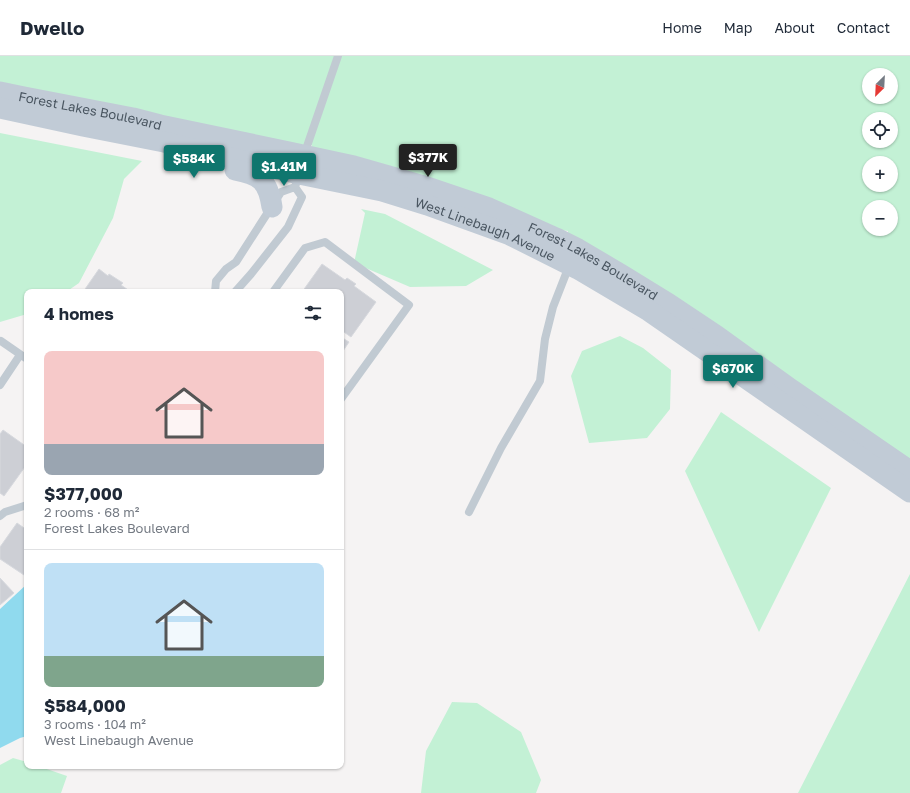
<!DOCTYPE html>
<html lang="en">
<head>
<meta charset="utf-8">
<style>
  :root { --surface:#fff; --page:#f6f6f7; --text:#1f2937; --muted:#747a83; --line:#e0e1e3; --accent:#0f766e }
  body { margin:0; font-family:"Golos Text",sans-serif; background:var(--page); color:var(--text); height:100vh; display:flex; flex-direction:column; font-size:15px; white-space:nowrap }
  * { box-sizing:border-box; margin:0 }
  p { font-size:13px; color:var(--muted) }
  .icon { flex:none; width:22px; height:22px; fill:none; stroke:currentColor; stroke-width:2; stroke-linecap:round; stroke-linejoin:round }
  .map { position:relative; flex:1; overflow:hidden }
  .panel { position:absolute; left:24px; top:233px; width:320px; height:480px; display:flex; flex-direction:column; background:var(--surface); border-radius:8px; box-shadow:0 1px 3px #0004 }
  .panel>* { flex:none }
  .needle { width:26px; rotate:204deg }
  .fabs { position:absolute; left:862px; top:12px; display:grid; gap:8px }
  .fabs a { display:grid; place-items:center; width:36px; height:36px; border-radius:50%; background:var(--surface); box-shadow:0 1px 3px #0004; font-size:20px }
  .price { position:absolute; translate:-50% -34px; padding:0 9px; border-radius:4px; background:var(--accent); color:#fff; font-size:13px; line-height:26px; filter:drop-shadow(0 1px 2px #0008) }
  .price::after { content:''; position:absolute; left:50%; top:24px; width:12px; height:9px; margin-left:-6px; background:inherit; clip-path:polygon(0 0,100% 0,50% 100%) }
  .price.active { background:#222; color:#fff }
  ul { padding:0; list-style:none }
  li { display:grid; align-content:center; gap:8px; height:212px; padding:0 20px }
  li+li { border-top:1px solid var(--line) }
  li span { display:grid; place-items:center; height:124px; border-radius:8px; color:#555 }
  li>.icon { margin-inline-start:auto }
  span .icon { width:72px; height:72px; fill:#fffc; stroke-width:1 }
  li b { font-size:17px }
  h2 { display:flex; justify-content:space-between; align-items:center; height:48px; padding:0 20px; font-size:17px }
  header { display:flex; align-items:center; gap:24px; box-sizing:border-box; height:56px; padding:0 20px; background:var(--surface); border-bottom:1px solid var(--line) }
  header strong { font-size:19px }
  nav { display:flex; gap:22px; margin-inline-start:auto; font-size:14px }
  .map>svg:first-child { display:block }
  .green { fill:#c3f1d5; fill-rule:evenodd }
  .water { fill:#90daee }
  .building { fill:#cdcfd5; stroke:#d7d9de }
  .lines { fill:none; stroke-linecap:round; stroke-linejoin:round }
  .lane { stroke:#c1cad2; stroke-width:8 }
  .secondary { stroke:#c1cbd6; stroke-width:21 }
  .labels { text-anchor:middle; dominant-baseline:central; stroke-width:4; stroke-linejoin:round; paint-order:stroke }
  .street-label { font-size:13px; fill:#4a5661; stroke:#fff }
</style>
</head>
<body>
<header>
<strong>Dwello</strong>
<nav><a>Home</a><a>Map</a><a>About</a><a>Contact</a></nav>
</header>
<div class="map">
<svg width="910" height="737" viewBox="0 0 910 737">
  <rect width="100%" height="100%" fill="#f5f3f3"/>
  <path class="green" d="M0 0H910V404L568 178V175L561 174 312 92V89L305 90 0 26ZM869 19H891V41H869ZM869 63H891V85H869ZM869 107H891V129H869ZM869 151H891V173H869Z
    M0 77 142 105 124 123 113 162 79 227 66 236H27V258L0 266Z
    M361 153 385 158 493 214 466 230 410 231 354 207 365 157Z
    M620 280 643 292 671 314 670 353 647 382 589 387 571 320 582 295Z
    M721 356 831 432 759 576 685 415Z
    M910 518V737H798Z
    M452 646 477 647 521 676 541 724 536 737H421L426 695Z
    M13 702 27 706V710H38L67 720 61 737H0V709Z"/>
  <path class="water" d="M27 528V680L20 682 0 692V553Z"/>
  <path class="building" d="M322 208 345 224 347 222 356 228 354 230 376 246 351 281 341 274V236H302Z
    M99 213 108 220 109 218 123 227 121 229 131 236H83Z
    M341 281 349 286 341 298Z
    M3 374 27 391V408L4 440 0 437V378Z
    M17 467 27 474V521L0 503V491Z
    M0 522 14 537 0 549Z"/>
  <g class="lines">
    <path class="lane" d="M304 99 338 0
      M295 131 299 118
      M215 236 216 225 226 213 236 206 281 136 295 131
      M235 236 251 218 288 171 302 141 295 131
      M273 236 305 192 325 186 409 249 341 343
      M1 285 27 303
      M0 329 20 299
      M469 456 501 392 540 325 545 283 553 251 569 210
      M0 460 5 456 27 449"/>
    <g class="secondary">
      <path id="s1" d="M0 36 24 41 133 62 160 69 289 96 354 110 424 130 489 152 556 182 578 193 622 219 669 248 717 280 792 334 910 415"/>
      <path id="s2" d="M0 52 83 70 164 86 299 118 382 135 427 149 510 179 578 213 649 255 910 436"/>
      <path d="M235 114C260 119 268 124 272 151"/>
    </g>
  </g>
  <g class="labels">
    <g class="street-label">
      <text stroke="none"><textPath href="#s1" startOffset="92">Forest Lakes Boulevard</textPath></text>
      <text stroke="none"><textPath href="#s2" startOffset="501">West Linebaugh Avenue</textPath></text>
      <text stroke="none"><textPath href="#s1" startOffset="620">Forest Lakes Boulevard</textPath></text>
    </g>
  </g>
</svg>
<div class="fabs">
<a><svg class="needle" viewBox="-14 -14 28 28"><path d="M0-13l5 13h-10z" fill="#e53935"/><path d="M0 13l5-13h-10z" fill="#747a83"/></svg></a>
<a><svg class="icon" aria-label="locate" viewBox="0 0 24 24"><circle cx="12" cy="12" r="6"/><path d="M12 2v4M12 18v4M2 12h4M18 12h4"/></svg></a>
<a>+</a>
<a>−</a>
</div>
<b class="price active" style="left:428px;top:122px">$377K</b>
<b class="price" style="left:194px;top:123px">$584K</b>
<b class="price" style="left:284px;top:131px">$1.41M</b>
<b class="price" style="left:733px;top:333px">$670K</b>
<section class="panel">
<h2>4 homes<svg class="icon" aria-label="filters" viewBox="0 0 24 24"><path d="M4 7h16M4 17h16"/><circle cx="9" cy="7" r="2"/><circle cx="15" cy="17" r="2"/></svg></h2>
<ul>
<li><span style="background:linear-gradient(#f6c9c9 75%,#9aa5b1 0)"><svg class="icon" aria-label="home" viewBox="0 0 24 24"><path d="M3 11l9-7 9 7M6 9v11h12V9"/></svg></span><div><b>$377,000</b><p>2 rooms · 68 m²</p><p>Forest Lakes Boulevard</p></div></li>
<li><span style="background:linear-gradient(#bfe0f5 75%,#7fa58c 0)"><svg class="icon" aria-label="home" viewBox="0 0 24 24"><path d="M3 11l9-7 9 7M6 9v11h12V9"/></svg></span><div><b>$584,000</b><p>3 rooms · 104 m²</p><p>West Linebaugh Avenue</p></div></li>
</ul>
</section>
</div>
</body>
</html>
